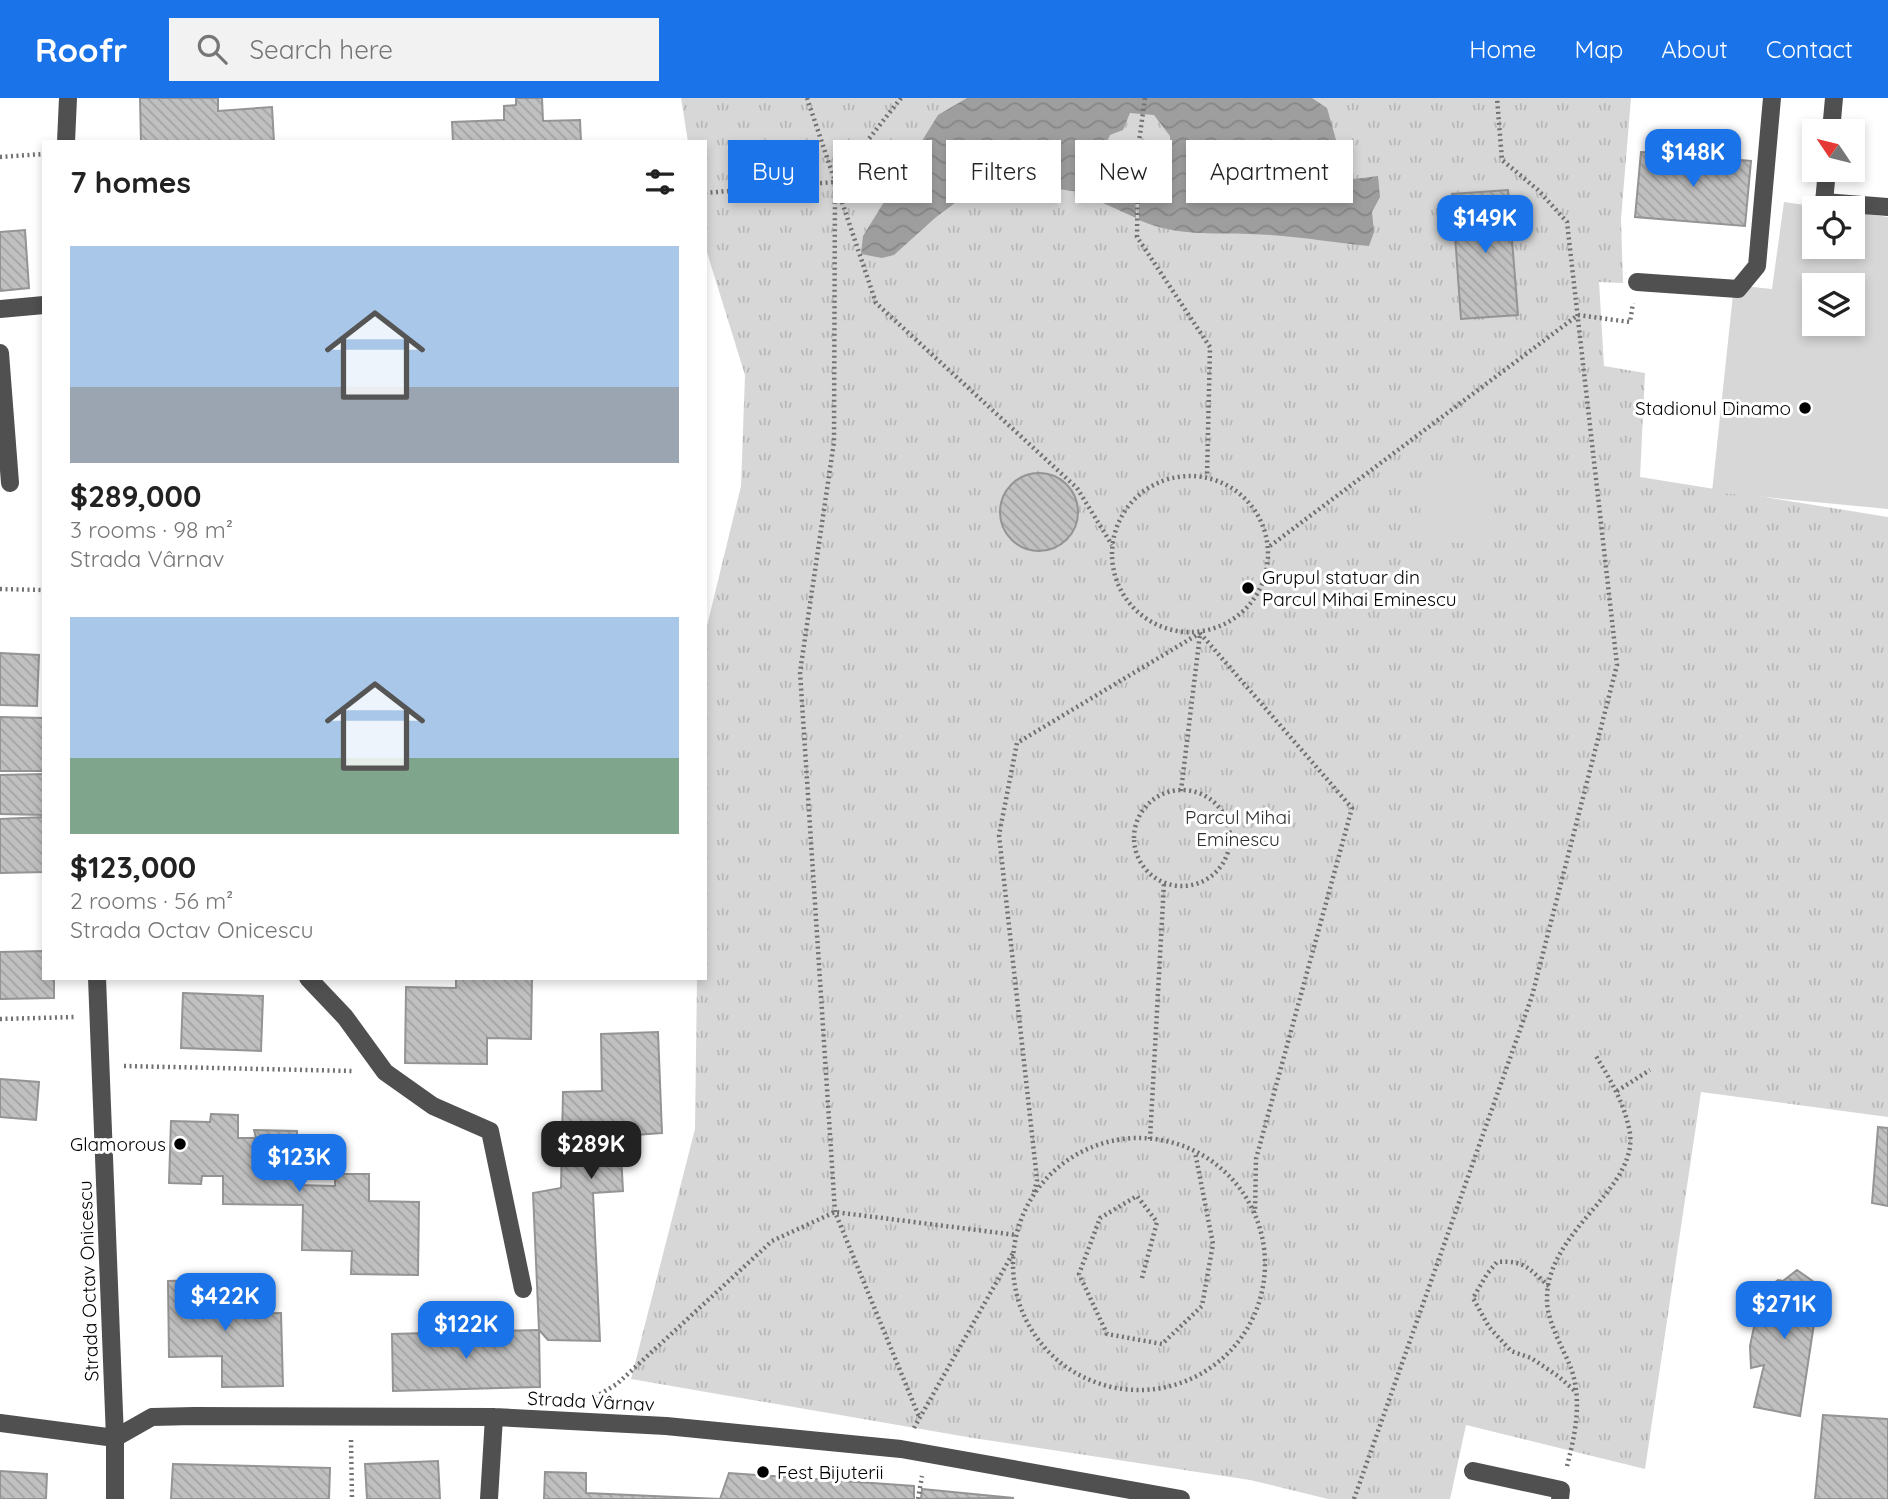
<!DOCTYPE html>
<html lang="en">
<head>
<meta charset="utf-8">
<style>
  :root { --surface:#fff; --page:#f2f2f2; --text:#222; --muted:#767676; --accent:#1a73e8 }
  body { margin:0; font-family:Quicksand,sans-serif; background:var(--page); color:var(--text); height:100vh; display:flex; flex-direction:column; font-size:26px; white-space:nowrap }
  * { box-sizing:border-box; margin:0 }
  p { font-size:23px; color:var(--muted) }
  .icon { flex:none; width:38px; height:38px; fill:none; stroke:currentColor; stroke-width:2; stroke-linecap:round; stroke-linejoin:round }
  .map { position:relative; flex:1; overflow:hidden }
  .side { position:absolute; left:42px; top:42px; width:665px; height:840px; display:flex; flex-direction:column; background:var(--surface); border-radius:0px; box-shadow:0 4px 10px #0003 }
  .side>* { flex:none }
  .top-card { position:absolute; left:728px; top:42px; width:665px; height:63px; display:flex; gap:14px }
  .needle { width:46px; rotate:305deg }
  .buttons { position:absolute; left:1802px; top:21px; display:grid; gap:14px }
  .buttons a { display:grid; place-items:center; width:63px; height:63px; border-radius:0px; background:var(--surface); box-shadow:0 4px 10px #0003; font-size:35px }
  .price { position:absolute; translate:-50% -60px; padding:0 16px; border-radius:14px; background:var(--accent); color:#fff; font-size:23px; line-height:46px; filter:drop-shadow(0 2px 4px #0008) }
  .price::after { content:''; position:absolute; left:50%; top:42px; width:21px; height:16px; margin-left:-10px; background:inherit; clip-path:polygon(0 0,100% 0,50% 100%) }
  .price.on { background:#222; color:#fff }
  ul { padding:0; list-style:none }
  li { display:grid; align-content:center; gap:14px; height:371px; padding:0 28px }
  li span { display:grid; place-items:center; height:217px; border-radius:0px; color:#555 }
  li>.icon { margin-inline-start:auto }
  span .icon { width:126px; height:126px; fill:#fffc; stroke-width:1 }
  li b { font-size:30px }
  h2 { display:flex; justify-content:space-between; align-items:center; height:84px; padding:0 28px; font-size:30px }
  .pill { padding:0 24px; border-radius:0px; background:var(--surface); box-shadow:0 4px 10px #0003; font-size:24px; line-height:63px }
  .pill.on { background:var(--accent); color:#fff }
  header { display:flex; align-items:center; gap:42px; box-sizing:border-box; height:98px; padding:0 35px; background:var(--accent); color:#fff }
  header strong { font-size:33px }
  nav { display:flex; gap:38px; margin-inline-start:auto; font-size:24px }
  .search { width:490px; height:63px; background:var(--page); display:flex; align-items:center; gap:18px; box-sizing:border-box; padding:0 24px; border-radius:0px; color:var(--muted); font-size:26px }
  .map>svg:first-child { display:block }
  .park { fill:url(#park-tufts) }
  .pitch { fill:#d7d7d7; fill-rule:evenodd }
  .water { fill:url(#water-waves) }
  .building { fill:url(#building-back-hatch); stroke:#949494; stroke-width:2 }
  .lines { fill:none; stroke-linecap:round; stroke-linejoin:round }
  .path { stroke:#727272; stroke-width:4.5; stroke-dasharray:2 3.5; stroke-linecap:butt }
  .minor { stroke:#505050; stroke-width:18 }
  .poi-dot { fill:#000; stroke:#fff; stroke-width:2.5 }
  .labels { text-anchor:middle; dominant-baseline:central; stroke-width:6; stroke-linejoin:round; paint-order:stroke }
  .poi-label { font-size:19px; fill:#000; stroke:#fff; text-anchor:end }
  .park-label { font-size:19px; fill:#2e2e2e; stroke:#fff }
  .street-label { font-size:19px; fill:#000; stroke:#fff }
</style>
</head>
<body>
<header>
<strong>Roofr</strong>
<div class="search"><svg class="icon" aria-label="search" viewBox="0 0 24 24"><circle cx="10" cy="10" r="6"/><path d="M15 15l6 6"/></svg>Search here</div>
<nav><a>Home</a><a>Map</a><a>About</a><a>Contact</a></nav>
</header>
<div class="map">
<svg width="1888" height="1401" viewBox="0 0 1888 1401">
  <defs>
    <pattern id="park-tufts" width="24" height="20" patternUnits="userSpaceOnUse" patternTransform="scale(1.75)"><rect width="24" height="20" fill="#d7d7d7"/><path d="M3 7l-1-3M5 7V3M7 7l1-3M15 17l-1-3M17 17v-4M19 17l1-3" fill="none" stroke="#b7b7b7"/></pattern>
    <pattern id="water-waves" width="16" height="10" patternUnits="userSpaceOnUse" patternTransform="scale(1.75)"><rect width="16" height="10" fill="#9e9e9e"/><path d="M0 5q4-4 8 0t8 0" fill="none" stroke="#868686"/></pattern>
    <pattern id="building-back-hatch" width="6" height="6" patternUnits="userSpaceOnUse" patternTransform="scale(1.75)"><rect width="6" height="6" fill="#c0c0c0"/><path d="M-1 5l2 2M0 0l6 6M5-1l2 2" fill="none" stroke="#a3a3a3"/></pattern>
  </defs>
  <rect width="100%" height="100%" fill="#fff"/>
  <path class="park" d="M681 0H1631L1621 121 1623 185 1599 184 1604 268 1645 275 1640 379 1888 419V1019L1701 994 1645 1371 1466 1327 1450 1401H1328L1250 1382 973 1340 631 1281 695 1031 697 880H705L706 532 741 388 745 277 705 148V44H688Z"/>
  <path class="pitch" d="M1784 104 1826 110H1815V149H1853V114L1888 119V411L1712 394 1734 187 1772 191ZM1815 187H1853V226H1815Z
    M1424 367 1495 372 1489 447 1418 442Z"/>
  <path class="water" d="M967 0H1312L1327 10 1340 56 1327 55 1354 81 1378 78 1380 99 1372 114 1374 134 1369 148C1330 144 1290 137 1250 136 1211 135 1176 138 1139 122V93L1155 94 1171 70 1170 38 1154 17 1130 15 1123 32 1110 37 1100 60 1135 92 1136 120 1079 94 1038 88 1001 91 967 96 935 120 894 157 882 160 861 156 863 138 938 17Z"/>
  <path class="building" d="M140 0H218V13L272 9 274 44H141Z
    M516 0H542L543 23 580 22 581 44H453L452 24 504 22V8L516 7Z
    M1641 54 1751 63 1745 128 1635 119Z
    M1508 92 1518 217 1461 221 1452 96Z
    M25 132 29 190 0 193V134Z
    M1000 414a39 39 0 1 1 78 0a39 39 0 1 1-78 0Z
    M0 555 39 557 37 608 0 607Z
    M0 619 44 620V673H0Z
    M44 676V717L0 716V677Z
    M44 719V774L0 775V721Z
    M44 853V880H54V900L0 901V854Z
    M456 880H532L531 941 487 940V966L405 965 406 889 456 890Z
    M183 895 263 898 261 953 181 950Z
    M658 934 662 1035 620 1038 623 1093 593 1095 600 1243 548 1242 539 1232 533 1095 561 1090 563 994 602 993 601 936Z
    M0 981 39 984 36 1022 0 1019Z
    M211 1016 238 1017V1040H256L254 1032 297 1033 296 1087 335 1088V1076H369V1103L419 1104 418 1177 351 1176 352 1153 302 1152 303 1107 223 1106V1078H202L201 1086 169 1085 171 1023 210 1024Z
    M1878 1029 1888 1030V1108L1872 1105Z
    M1797 1172 1828 1194 1817 1206 1800 1318 1754 1309 1764 1267 1751 1270 1750 1248 1754 1229 1755 1204 1762 1194 1778 1182 1783 1183Z
    M239 1181 228 1216 281 1215 283 1288 222 1289V1258L169 1259 168 1183Z
    M539 1232 540 1289 393 1293 392 1236Z
    M1823 1317 1888 1321V1401H1815Z
    M438 1363 440 1401H367L365 1366Z
    M173 1366 330 1370 329 1401H171Z
    M0 1373 47 1376 46 1401H0Z
    M545 1374 586 1375V1395L720 1401 729 1375 914 1388V1401H544Z
    M922 1391 1014 1400 921 1401Z"/>
  <g class="lines">
    <path class="path" d="M807 0 876 205 1077 390 1112 447
      M901 0 835 84 834 344 800 574 835 1114 920 1321
      M1145 0 1138 51 1137 139 1210 249 1207 378
      M0 59 44 56
      M705 95 835 84
      M1112 456a78 78 0 1 1 156 0a78 78 0 1 1-156 0Z
      M1270 448 1578 217 1630 224 1633 205
      M0 491 44 492
      M1200 535 1352 710 1256 1061 1255 1115
      M1134 740a48 48 0 1 1 96 0a48 48 0 1 1-96 0Z
      M1181 693 1200 536
      M0 921 76 919
      M124 968 353 973
      M1617 993 1650 972
      M1013 1166a126 126 0 1 1 252 0a126 126 0 1 1-252 0Z
      M1150 1041 1164 785
      M1034 1094 1037 1082 999 737 1017 645 1200 535
      M1142 1180 1157 1124 1137 1098 1100 1120 1079 1176 1107 1236 1162 1246 1202 1208 1213 1146 1195 1054
      M1549 1188C1528 1171 1526 1162 1497 1164L1487 1176 1473 1200 1489 1229 1511 1253 1531 1260 1558 1278 1575 1293
      M595 1299 617 1286 772 1143 835 1114 1016 1137
      M914 1330 1013 1155
      M351 1342 352 1401
      M1567 1368C1575 1337 1582 1305 1572 1273 1564 1251 1548 1227 1547 1203 1545 1131 1643 1090 1629 1030 1623 1003 1610 981 1596 958
      M918 1401 922 1378
      M1354 1401 1532 898 1617 567 1567 124 1538 92 1502 62 1497 0"/>
    <path class="minor" d="M1831 33 1834 0
      M66 44 68 0
      M1827 72 1824 104 1888 109
      M1637 184 1738 191 1757 168 1772 0
      M0 211 44 207
      M0 255 10 385
      M97 880 115 1340V1401
      M308 880 345 919 385 974 433 1008 490 1033 523 1191
      M0 1325 115 1340 152 1319 194 1318 494 1319 666 1328 901 1351 1181 1401
      M1473 1373 1561 1392 1560 1401
      M489 1401 494 1319"/>
  </g>
  <g class="poi-dot">
    <circle cx="1805" cy="310" r="7"/>
    <circle cx="1248" cy="490" r="7"/>
    <circle cx="180" cy="1046" r="7"/>
    <circle cx="763" cy="1374" r="7"/>
  </g>
  <g class="labels">
    <g class="poi-label">
      <text x="1791" y="310">Stadionul Dinamo</text>
      <text x="1262" y="479" text-anchor="start">Grupul statuar din<tspan x="1262" dy="22">Parcul Mihai Eminescu</tspan></text>
      <text x="166" y="1046">Glamorous</text>
      <text x="777" y="1374" text-anchor="start">Fest Bijuterii</text>
    </g>
    <g class="park-label">
      <text x="1238" y="719">Parcul Mihai<tspan x="1238" dy="22">Eminescu</tspan></text>
    </g>
    <g class="street-label">
      <text transform="translate(88 1183) rotate(-92)">Strada Octav Onicescu</text>
      <text transform="translate(591 1303) rotate(3)">Strada Vârnav</text>
    </g>
  </g>
</svg>
<div class="buttons">
<a><svg class="needle" viewBox="-14 -14 28 28"><path d="M0-13l5 13h-10z" fill="#e53935"/><path d="M0 13l5-13h-10z" fill="#767676"/></svg></a>
<a><svg class="icon" aria-label="locate" viewBox="0 0 24 24"><circle cx="12" cy="12" r="6"/><path d="M12 2v4M12 18v4M2 12h4M18 12h4"/></svg></a>
<a><svg class="icon" aria-label="layers" viewBox="0 0 24 24"><path d="M12 4l9 5-9 5-9-5zM3 14l9 5 9-5"/></svg></a>
</div>
<b class="price" style="left:1693px;top:91px">$148K</b>
<b class="price" style="left:1485px;top:157px">$149K</b>
<b class="price on" style="left:591px;top:1083px">$289K</b>
<b class="price" style="left:299px;top:1096px">$123K</b>
<b class="price" style="left:225px;top:1235px">$422K</b>
<b class="price" style="left:1784px;top:1243px">$271K</b>
<b class="price" style="left:466px;top:1263px">$122K</b>
<div class="top-card">
<a class="pill on">Buy</a>
<a class="pill">Rent</a>
<a class="pill">Filters</a>
<a class="pill">New</a>
<a class="pill">Apartment</a>
</div>
<section class="side">
<h2>7 homes<svg class="icon" aria-label="filters" viewBox="0 0 24 24"><path d="M4 7h16M4 17h16"/><circle cx="9" cy="7" r="2"/><circle cx="15" cy="17" r="2"/></svg></h2>
<ul>
<li><span style="background:linear-gradient(#a9c7e8 65%,#9aa5b1 0)"><svg class="icon" aria-label="home" viewBox="0 0 24 24"><path d="M3 11l9-7 9 7M6 9v11h12V9"/></svg></span><div><b>$289,000</b><p>3 rooms · 98 m²</p><p>Strada Vârnav</p></div></li>
<li><span style="background:linear-gradient(#a9c7e8 65%,#7fa58c 0)"><svg class="icon" aria-label="home" viewBox="0 0 24 24"><path d="M3 11l9-7 9 7M6 9v11h12V9"/></svg></span><div><b>$123,000</b><p>2 rooms · 56 m²</p><p>Strada Octav Onicescu</p></div></li>
</ul>
</section>
</div>
</body>
</html>
